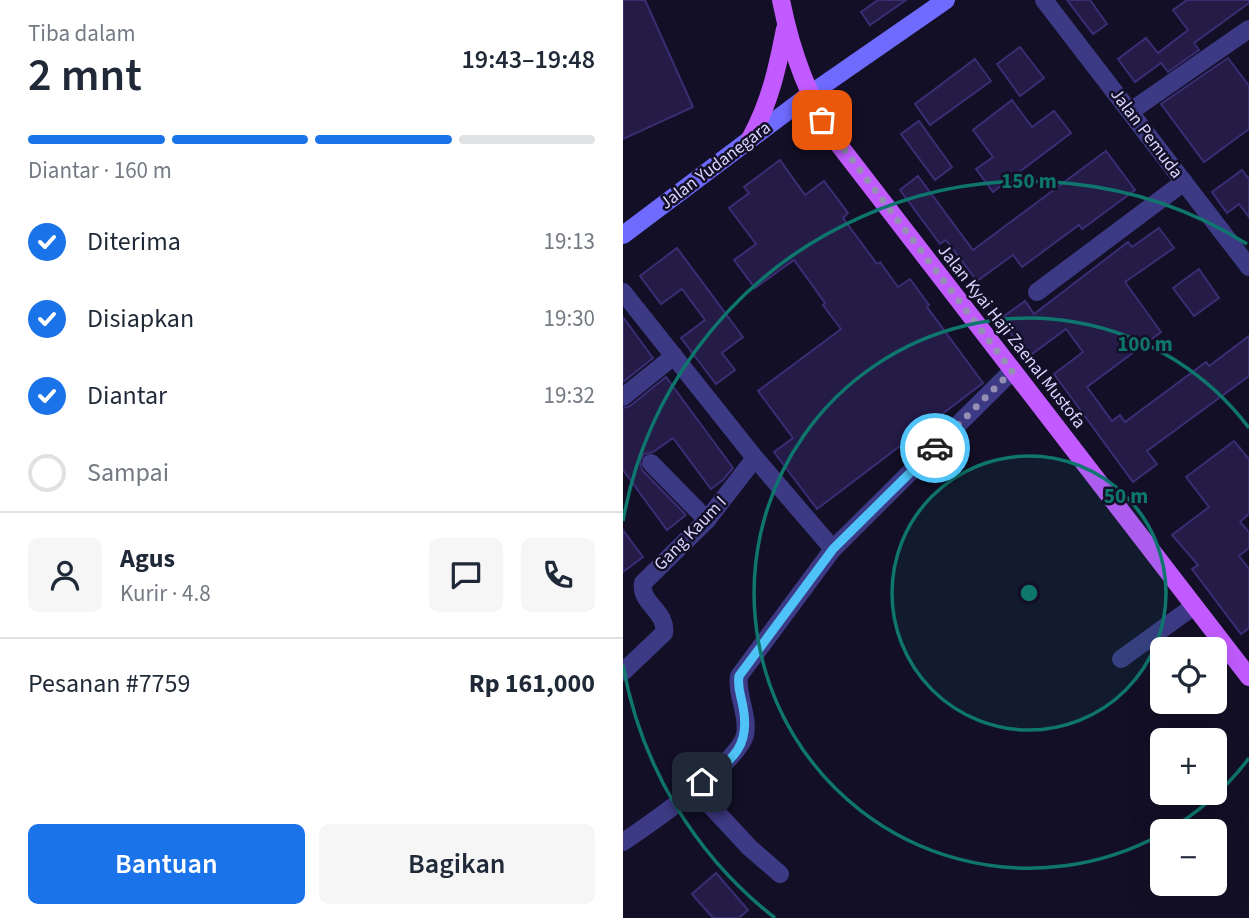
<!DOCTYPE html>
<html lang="id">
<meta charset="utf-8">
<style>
body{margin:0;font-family:"Source Sans 3",sans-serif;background:#f6f6f7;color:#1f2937;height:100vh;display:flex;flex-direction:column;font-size:26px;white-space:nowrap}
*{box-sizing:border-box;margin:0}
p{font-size:23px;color:#747a83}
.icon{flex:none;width:38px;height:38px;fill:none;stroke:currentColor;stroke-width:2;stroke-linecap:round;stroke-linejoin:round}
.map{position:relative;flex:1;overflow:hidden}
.side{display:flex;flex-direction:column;background:#fff;width:623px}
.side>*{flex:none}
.tools{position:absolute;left:527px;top:637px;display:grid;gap:14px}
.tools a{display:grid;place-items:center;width:77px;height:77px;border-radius:10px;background:#fff;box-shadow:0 7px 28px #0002;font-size:35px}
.pin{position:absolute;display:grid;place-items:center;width:60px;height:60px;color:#fff;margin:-30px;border-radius:14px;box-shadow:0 4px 10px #0006}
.courier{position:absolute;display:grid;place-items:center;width:70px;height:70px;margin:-35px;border:5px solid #4fc3f7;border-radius:50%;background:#fff;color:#222;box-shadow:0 2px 9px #0007}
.headline em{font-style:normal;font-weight:600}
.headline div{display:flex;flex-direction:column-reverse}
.headline{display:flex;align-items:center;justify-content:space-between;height:119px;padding:0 28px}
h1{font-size:46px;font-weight:600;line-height:52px}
.bar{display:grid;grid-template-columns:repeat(4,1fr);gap:10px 7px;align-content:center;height:84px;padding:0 28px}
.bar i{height:9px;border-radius:5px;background:#e0e1e3}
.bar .selected{background:#1a73e8}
.bar p{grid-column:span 4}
.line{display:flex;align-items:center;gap:18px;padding:0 28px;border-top:2px solid #e0e1e3}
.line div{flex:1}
.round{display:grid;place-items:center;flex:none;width:74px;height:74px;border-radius:10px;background:#f6f6f7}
ol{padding:0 28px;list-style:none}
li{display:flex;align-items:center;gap:21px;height:77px}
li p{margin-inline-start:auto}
li .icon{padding:7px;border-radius:50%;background:#1a73e8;color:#fff;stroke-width:4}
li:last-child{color:#747a83}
li i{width:38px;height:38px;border:4px solid #e0e1e3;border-radius:50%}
.button{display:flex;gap:14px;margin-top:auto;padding:14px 28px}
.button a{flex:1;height:80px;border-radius:10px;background:#1a73e8;color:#fff;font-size:28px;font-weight:600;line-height:80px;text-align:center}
.button a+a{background:#f6f6f7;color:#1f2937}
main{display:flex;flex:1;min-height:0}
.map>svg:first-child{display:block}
.building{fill:#241b47;stroke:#3b2d73;stroke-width:2}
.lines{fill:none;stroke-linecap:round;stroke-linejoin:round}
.minor{stroke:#3d3a85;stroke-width:18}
.tertiary{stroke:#3d3a85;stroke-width:18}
.secondary{stroke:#6f6bff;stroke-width:18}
.primary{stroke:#c25bff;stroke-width:18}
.done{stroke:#948fb3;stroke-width:7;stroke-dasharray:0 12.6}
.route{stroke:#4fc3f7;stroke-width:9}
.ring{fill:none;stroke:#0f766e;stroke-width:3.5}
.labels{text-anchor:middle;stroke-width:5;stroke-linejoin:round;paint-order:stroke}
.street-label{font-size:18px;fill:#d9d4ff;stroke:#130f26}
.centre{fill:#0f766e;stroke:#130f26;stroke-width:3.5}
.ring-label{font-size:21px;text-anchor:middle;font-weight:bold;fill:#0f766e;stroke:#130f26;stroke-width:5;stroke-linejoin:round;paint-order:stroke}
</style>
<main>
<section class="side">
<div class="headline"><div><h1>2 mnt</h1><p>Tiba dalam</p></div><em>19:43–19:48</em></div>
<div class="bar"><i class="selected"></i><i class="selected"></i><i class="selected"></i><i></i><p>Diantar · 160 m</p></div>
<ol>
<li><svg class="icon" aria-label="check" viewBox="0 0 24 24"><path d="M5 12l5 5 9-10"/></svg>Diterima<p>19:13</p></li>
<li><svg class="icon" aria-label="check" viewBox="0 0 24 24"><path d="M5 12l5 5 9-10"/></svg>Disiapkan<p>19:30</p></li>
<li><svg class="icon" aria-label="check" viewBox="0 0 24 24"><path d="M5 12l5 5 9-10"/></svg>Diantar<p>19:32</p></li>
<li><i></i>Sampai</li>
</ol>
<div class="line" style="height:126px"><a class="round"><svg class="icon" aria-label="person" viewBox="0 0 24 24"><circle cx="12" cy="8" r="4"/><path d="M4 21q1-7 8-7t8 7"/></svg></a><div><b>Agus</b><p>Kurir · 4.8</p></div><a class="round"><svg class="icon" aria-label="chat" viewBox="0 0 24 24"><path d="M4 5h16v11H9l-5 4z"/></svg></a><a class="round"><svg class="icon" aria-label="phone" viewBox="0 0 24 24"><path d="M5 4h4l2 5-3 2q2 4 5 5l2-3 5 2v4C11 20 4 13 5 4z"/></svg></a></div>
<div class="line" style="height:91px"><div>Pesanan #7759</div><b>Rp 161,000</b></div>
<div class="button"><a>Bantuan</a><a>Bagikan</a></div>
</section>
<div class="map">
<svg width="626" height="918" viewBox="0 0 626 918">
<rect width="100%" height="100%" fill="#130f26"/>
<!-- building -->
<g class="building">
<polygon points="0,0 22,0 70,107 0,139"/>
<polygon points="255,0 283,0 247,25 238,12"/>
<polygon points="444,0 467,0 484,24 470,34"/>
<polygon points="564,0 626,0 626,3 571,43 576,50 545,72 538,63 512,82 495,59 523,38 535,53 565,30 550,10"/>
<polygon points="397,47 421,78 397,96 374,64"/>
<polygon points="605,58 626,86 626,129 581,162 538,104"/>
<polygon points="352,59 368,81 307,125 292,104"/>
<polygon points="389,100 409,127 431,111 448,133 370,192 353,169 370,157 350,130"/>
<polygon points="296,121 329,167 312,180 278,134"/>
<polygon points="483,151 512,190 459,229 456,225 399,267 390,255 354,281 323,240 317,244 277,190 295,176 350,250"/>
<polygon points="157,160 182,195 201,181 225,213 220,218 254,264 257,262 275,287 287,279 306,305 304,307 360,383 194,509 151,452 170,438 135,391 218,329 200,305 202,303 171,260 132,288 111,260 133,244 106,208 126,193 121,187"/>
<polygon points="619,170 626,179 626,217 616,204 604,213 589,192"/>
<polygon points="536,228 551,248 502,282 538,332 464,387 489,421 497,415 502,422 583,362 586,366 626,336 626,376 524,451 534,464 510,482 431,374 460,352 443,329 405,357 377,319 402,301 411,314 505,242 509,247"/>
<polygon points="54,248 120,337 99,353 112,370 93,384 58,338 82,320 59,289 38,304 17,276"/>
<polygon points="576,269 596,298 571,316 550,288"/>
<polygon points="0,317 30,358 0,382"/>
<polygon points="43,377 110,468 100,480 88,489 50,438 30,452 21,454 17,461 19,470 63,515 44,530 0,470 0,408 7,406"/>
<polygon points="611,441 626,459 626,514 617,522 626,532 626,548 616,556 626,569 626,628 618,634 569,569 575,565 549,535 586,507 563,477"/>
<polygon points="0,530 20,557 0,572"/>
<polygon points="93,873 125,910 116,918 90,918 69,894"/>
</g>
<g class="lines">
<!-- minor -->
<g class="minor">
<polyline points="508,111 626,29"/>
<polyline points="0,292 132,458 210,549"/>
<polyline points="414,292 561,182"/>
<polyline points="0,397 51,356"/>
<polyline points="28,463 84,520"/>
<polyline points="498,659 571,606"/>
<path d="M0 672 41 633C45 612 16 603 20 583L84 520 132 458"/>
<polyline points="72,789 127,848 157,874"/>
<path d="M0 842C27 824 115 763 122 735 126 715 113 695 116 676L210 549 389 371"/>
</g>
<!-- tertiary -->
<polyline class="tertiary" points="421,0 626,267"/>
<!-- secondary -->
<polyline class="secondary" points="0,235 186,95 323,0"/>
<!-- primary -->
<g class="primary">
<path d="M158 0C168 51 185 98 213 141L626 677"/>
<path d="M127 139C147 102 154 70 162 29"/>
</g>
</g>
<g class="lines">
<!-- done -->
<polyline class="done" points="199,120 389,371 312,448"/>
<!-- route -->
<path class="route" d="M79 782C108 760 128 748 120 707 118 695 114 688 116 676L210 549 312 448"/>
</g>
<!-- distance rings -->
<circle cx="406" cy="593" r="137" fill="#0f766e" fill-opacity=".12"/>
<g class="ring">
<circle cx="406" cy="593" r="137"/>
<path d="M626 758A275 275 0 0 1 544 831M537 835A275 275 0 1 1 626 428"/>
<path d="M152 918A412 412 0 0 1 0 665M0 521A412 412 0 0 1 624 244"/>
</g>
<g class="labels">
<!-- street labels -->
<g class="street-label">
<text transform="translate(524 133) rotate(53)" y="6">Jalan Pemuda</text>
<text transform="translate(92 165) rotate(-37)" y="6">Jalan Yudanegara</text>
<text transform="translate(389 336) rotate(52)" y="6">Jalan Kyai Haji Zaenal Mustofa</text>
<text transform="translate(67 533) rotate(-46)" y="6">Gang Kaum I</text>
</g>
</g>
<circle cx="406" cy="593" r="10" class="centre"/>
<g class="ring-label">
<text x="406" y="188">150 m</text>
<text x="522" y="351">100 m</text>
<text x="503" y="503">50 m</text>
</g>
</svg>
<div class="tools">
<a><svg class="icon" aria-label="locate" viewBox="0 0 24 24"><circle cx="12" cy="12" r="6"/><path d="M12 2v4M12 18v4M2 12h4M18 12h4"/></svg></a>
<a>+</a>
<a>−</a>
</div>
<div class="pin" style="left:199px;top:120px;background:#ea580c"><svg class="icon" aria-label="bag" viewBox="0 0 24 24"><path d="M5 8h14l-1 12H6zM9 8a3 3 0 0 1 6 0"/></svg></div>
<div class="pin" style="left:79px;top:782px;background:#1f2937"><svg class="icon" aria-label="home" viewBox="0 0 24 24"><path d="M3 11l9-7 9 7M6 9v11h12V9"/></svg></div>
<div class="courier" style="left:312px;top:448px"><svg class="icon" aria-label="car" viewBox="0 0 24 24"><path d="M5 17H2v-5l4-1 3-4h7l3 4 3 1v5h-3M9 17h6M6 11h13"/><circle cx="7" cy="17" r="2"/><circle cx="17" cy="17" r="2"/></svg></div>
</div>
</main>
